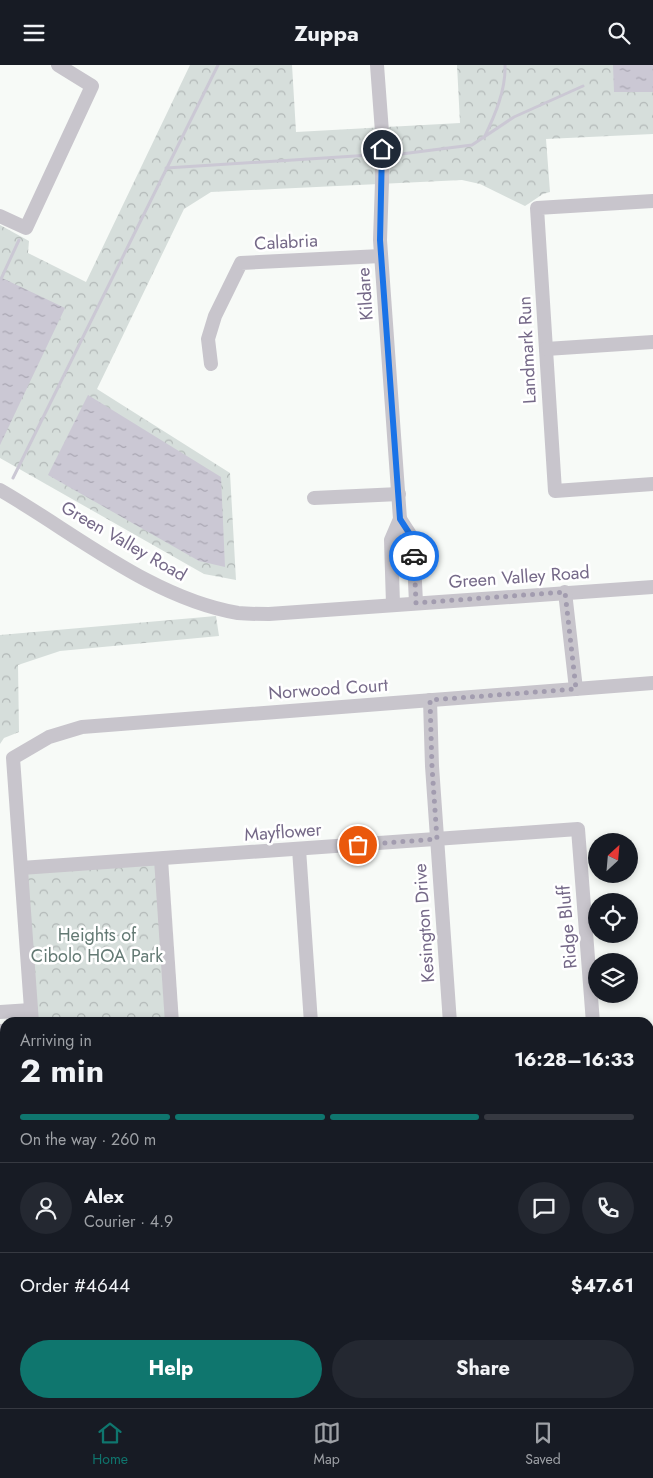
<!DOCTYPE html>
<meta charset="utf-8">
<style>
body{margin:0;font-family:Jost,sans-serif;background:#242831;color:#f1f3f6;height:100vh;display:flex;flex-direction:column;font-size:19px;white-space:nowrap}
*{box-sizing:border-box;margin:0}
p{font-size:16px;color:#9ea1a6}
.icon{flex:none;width:28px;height:28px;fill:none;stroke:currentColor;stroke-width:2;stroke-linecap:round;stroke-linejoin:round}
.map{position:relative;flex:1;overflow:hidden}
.sheet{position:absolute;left:0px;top:952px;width:654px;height:391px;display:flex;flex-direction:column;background:#171b24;border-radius:15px 15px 0 0;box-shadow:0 2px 8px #0003}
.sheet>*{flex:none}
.needle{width:32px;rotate:26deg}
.buttons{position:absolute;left:588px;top:768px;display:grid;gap:10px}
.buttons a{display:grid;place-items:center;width:50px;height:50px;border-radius:50%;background:#171b24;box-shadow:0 2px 8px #0003;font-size:25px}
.pin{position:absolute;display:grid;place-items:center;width:42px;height:42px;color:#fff;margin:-21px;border:2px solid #fff;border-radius:50%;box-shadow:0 1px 5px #0007}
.courier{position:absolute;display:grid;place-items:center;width:50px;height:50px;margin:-25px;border:4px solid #1a73e8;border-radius:50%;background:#fff;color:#222;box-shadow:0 1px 6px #0007}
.overview em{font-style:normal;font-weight:700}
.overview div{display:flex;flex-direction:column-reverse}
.overview{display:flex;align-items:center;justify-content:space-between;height:85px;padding:0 20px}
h1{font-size:32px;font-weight:700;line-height:38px}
.bar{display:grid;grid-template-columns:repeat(4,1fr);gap:8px 5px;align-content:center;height:60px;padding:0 20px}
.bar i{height:6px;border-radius:4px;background:#363941}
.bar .on{background:#0f766e}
.bar p{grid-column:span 4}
.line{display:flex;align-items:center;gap:12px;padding:0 20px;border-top:1px solid #363941}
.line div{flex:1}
.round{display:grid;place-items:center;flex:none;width:52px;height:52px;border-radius:26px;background:#242831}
.cta{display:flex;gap:10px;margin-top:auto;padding:10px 20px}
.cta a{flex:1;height:58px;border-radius:30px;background:#0f766e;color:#fff;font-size:20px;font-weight:700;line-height:58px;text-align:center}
.cta a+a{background:#242831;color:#f1f3f6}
header{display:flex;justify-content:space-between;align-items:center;height:65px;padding:0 20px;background:#171b24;font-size:22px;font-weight:700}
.menu{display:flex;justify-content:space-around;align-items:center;height:70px;border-top:1px solid #363941;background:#171b24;font-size:14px;color:#9ea1a6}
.menu a{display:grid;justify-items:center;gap:2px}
.menu .on{color:#0f766e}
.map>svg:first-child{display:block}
.park{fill:url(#park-crowns)}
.water{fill:url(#water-ripples)}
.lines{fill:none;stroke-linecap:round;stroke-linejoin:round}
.stream{stroke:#cbc8d4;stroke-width:3}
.minor{stroke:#c8c5cc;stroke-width:14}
.done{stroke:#a29caf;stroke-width:5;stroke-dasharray:0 9}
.route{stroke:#1a73e8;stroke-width:6}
.labels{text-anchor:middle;stroke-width:5;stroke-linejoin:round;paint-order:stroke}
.street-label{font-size:18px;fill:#756988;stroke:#fff}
.park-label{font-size:18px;fill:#647a74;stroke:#fff}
</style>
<header><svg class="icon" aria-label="menu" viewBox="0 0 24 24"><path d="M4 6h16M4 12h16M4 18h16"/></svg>Zuppa<svg class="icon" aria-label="search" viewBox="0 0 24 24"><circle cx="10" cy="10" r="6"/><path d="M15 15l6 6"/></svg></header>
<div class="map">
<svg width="653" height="1343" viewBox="0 0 653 1343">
<defs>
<pattern id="park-crowns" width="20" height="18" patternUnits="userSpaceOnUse" patternTransform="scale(1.25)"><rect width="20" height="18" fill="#d6dedb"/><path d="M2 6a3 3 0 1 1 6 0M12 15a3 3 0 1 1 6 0" fill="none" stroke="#b2b8b7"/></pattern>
<pattern id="water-ripples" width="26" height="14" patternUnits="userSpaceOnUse" patternTransform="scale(1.25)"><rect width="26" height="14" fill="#cbc8d4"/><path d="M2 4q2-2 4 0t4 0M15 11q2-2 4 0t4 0" fill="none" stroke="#a9a6b2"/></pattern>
</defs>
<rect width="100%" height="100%" fill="#f7faf7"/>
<!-- park -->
<g class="park">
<polygon points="190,0 292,0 296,67 460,58 457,0 653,0 653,69 546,74 550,127 543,129 525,141 480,119 462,115 211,127 184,144 97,324 230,408 236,515 204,509 0,393 0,160 29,176 28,188 86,217"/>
<polygon points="216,551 219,571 60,586 18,600 19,667 4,673 0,679 0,570"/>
<polygon points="161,794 172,957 33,957 21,803"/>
</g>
<!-- water -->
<g class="water">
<polygon points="613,0 653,0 653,27 614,27"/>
<polygon points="0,212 65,243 0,380"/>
<polygon points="88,330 221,412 225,502 199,496 48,410"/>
</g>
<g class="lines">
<!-- stream -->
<g class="stream">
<path d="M484 73C495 50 506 25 505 0"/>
<polyline points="401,89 472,80 514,52 583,21"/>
<polyline points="166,103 371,90"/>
<polyline points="0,216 19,175"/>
<polyline points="13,413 218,0"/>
</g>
<!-- minor -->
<g class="minor">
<polyline points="377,0 382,67 382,117 380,175 400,454 391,475 393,539"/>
<polyline points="653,136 537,143 555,426 653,419"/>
<polyline points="0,151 26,163 92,21 58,0"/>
<polyline points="546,284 653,277"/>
<polyline points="211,299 208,274 215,251 241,198 381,191"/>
<path d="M0 425C75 468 151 533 238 548 248 549 259 549 269 549L653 522"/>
<polyline points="314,433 399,429"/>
<polyline points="400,454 413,474 416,538"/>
<polyline points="565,527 576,624"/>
<polyline points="430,635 432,701 450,958"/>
<polyline points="299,784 311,958"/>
<polyline points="161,794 172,958"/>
<polyline points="21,803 578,764 593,958"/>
<polyline points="0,947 31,945"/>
<polyline points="32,958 13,693 49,672 82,662 653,618"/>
<polyline points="0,966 5,966"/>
<polyline points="649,1064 653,1063"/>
<polyline points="0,1250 5,1250"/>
</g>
</g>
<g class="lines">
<!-- done -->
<polyline class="done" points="358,780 437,774 432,702 430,635 576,624 565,527 416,538 414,491"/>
<!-- route -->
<polyline class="route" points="382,84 380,175 400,454 413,474 414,491"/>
</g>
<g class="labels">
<!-- street labels -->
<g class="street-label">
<text transform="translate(286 177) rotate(-3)" y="6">Calabria</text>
<text transform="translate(365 229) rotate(-94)" y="6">Kildare</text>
<text transform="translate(527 285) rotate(-93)" y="6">Landmark Run</text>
<text transform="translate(124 476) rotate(30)" y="6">Green Valley Road</text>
<text transform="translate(519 512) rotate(-4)" y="6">Green Valley Road</text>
<text transform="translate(328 624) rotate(-4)" y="6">Norwood Court</text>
<text transform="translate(283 767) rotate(-4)" y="6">Mayflower</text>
<text transform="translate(424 858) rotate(-94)" y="6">Kesington Drive</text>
<text transform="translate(567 862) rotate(-95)" y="6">Ridge Bluff</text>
</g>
<!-- park labels -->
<g class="park-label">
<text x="97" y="876">Heights of<tspan x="97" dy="21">Cibolo HOA Park</tspan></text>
</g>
</g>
</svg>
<div class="buttons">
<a><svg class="needle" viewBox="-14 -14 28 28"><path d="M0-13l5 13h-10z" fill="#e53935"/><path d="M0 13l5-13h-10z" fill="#9ea1a6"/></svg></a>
<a><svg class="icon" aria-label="locate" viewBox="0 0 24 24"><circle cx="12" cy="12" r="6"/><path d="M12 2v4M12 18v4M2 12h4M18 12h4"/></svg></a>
<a><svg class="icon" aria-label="layers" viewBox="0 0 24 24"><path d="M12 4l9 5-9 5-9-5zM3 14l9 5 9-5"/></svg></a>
</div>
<div class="pin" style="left:358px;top:780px;background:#ea580c"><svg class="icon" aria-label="bag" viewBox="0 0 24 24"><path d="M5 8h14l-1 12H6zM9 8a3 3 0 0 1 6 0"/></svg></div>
<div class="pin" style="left:382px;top:84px;background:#1f2937"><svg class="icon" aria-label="home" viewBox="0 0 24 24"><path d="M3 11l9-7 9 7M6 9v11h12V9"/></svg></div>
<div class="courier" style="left:414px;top:491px"><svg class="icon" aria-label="car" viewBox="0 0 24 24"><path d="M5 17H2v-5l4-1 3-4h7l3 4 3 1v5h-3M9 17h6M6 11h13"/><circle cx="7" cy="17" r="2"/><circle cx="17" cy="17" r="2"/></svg></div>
<section class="sheet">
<div class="overview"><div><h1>2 min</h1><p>Arriving in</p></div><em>16:28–16:33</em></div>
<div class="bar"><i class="on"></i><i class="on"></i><i class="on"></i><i></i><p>On the way · 260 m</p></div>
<div class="line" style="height:90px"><a class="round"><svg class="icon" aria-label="person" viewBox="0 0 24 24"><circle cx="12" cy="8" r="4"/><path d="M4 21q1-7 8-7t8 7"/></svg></a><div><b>Alex</b><p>Courier · 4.9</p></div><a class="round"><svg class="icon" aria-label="chat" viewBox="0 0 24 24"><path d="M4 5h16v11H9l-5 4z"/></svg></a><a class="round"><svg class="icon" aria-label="phone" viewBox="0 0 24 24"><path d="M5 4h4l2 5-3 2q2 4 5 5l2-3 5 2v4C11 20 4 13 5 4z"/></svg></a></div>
<div class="line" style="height:65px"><div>Order #4644</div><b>$47.61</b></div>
<div class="cta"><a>Help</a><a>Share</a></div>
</section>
</div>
<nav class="menu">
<a class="on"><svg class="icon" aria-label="home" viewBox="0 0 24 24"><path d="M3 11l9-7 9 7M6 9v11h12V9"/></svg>Home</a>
<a><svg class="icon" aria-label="map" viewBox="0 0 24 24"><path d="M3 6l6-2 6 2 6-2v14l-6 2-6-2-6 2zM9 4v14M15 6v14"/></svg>Map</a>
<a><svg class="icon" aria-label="saved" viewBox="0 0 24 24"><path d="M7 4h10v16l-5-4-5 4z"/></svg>Saved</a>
</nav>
